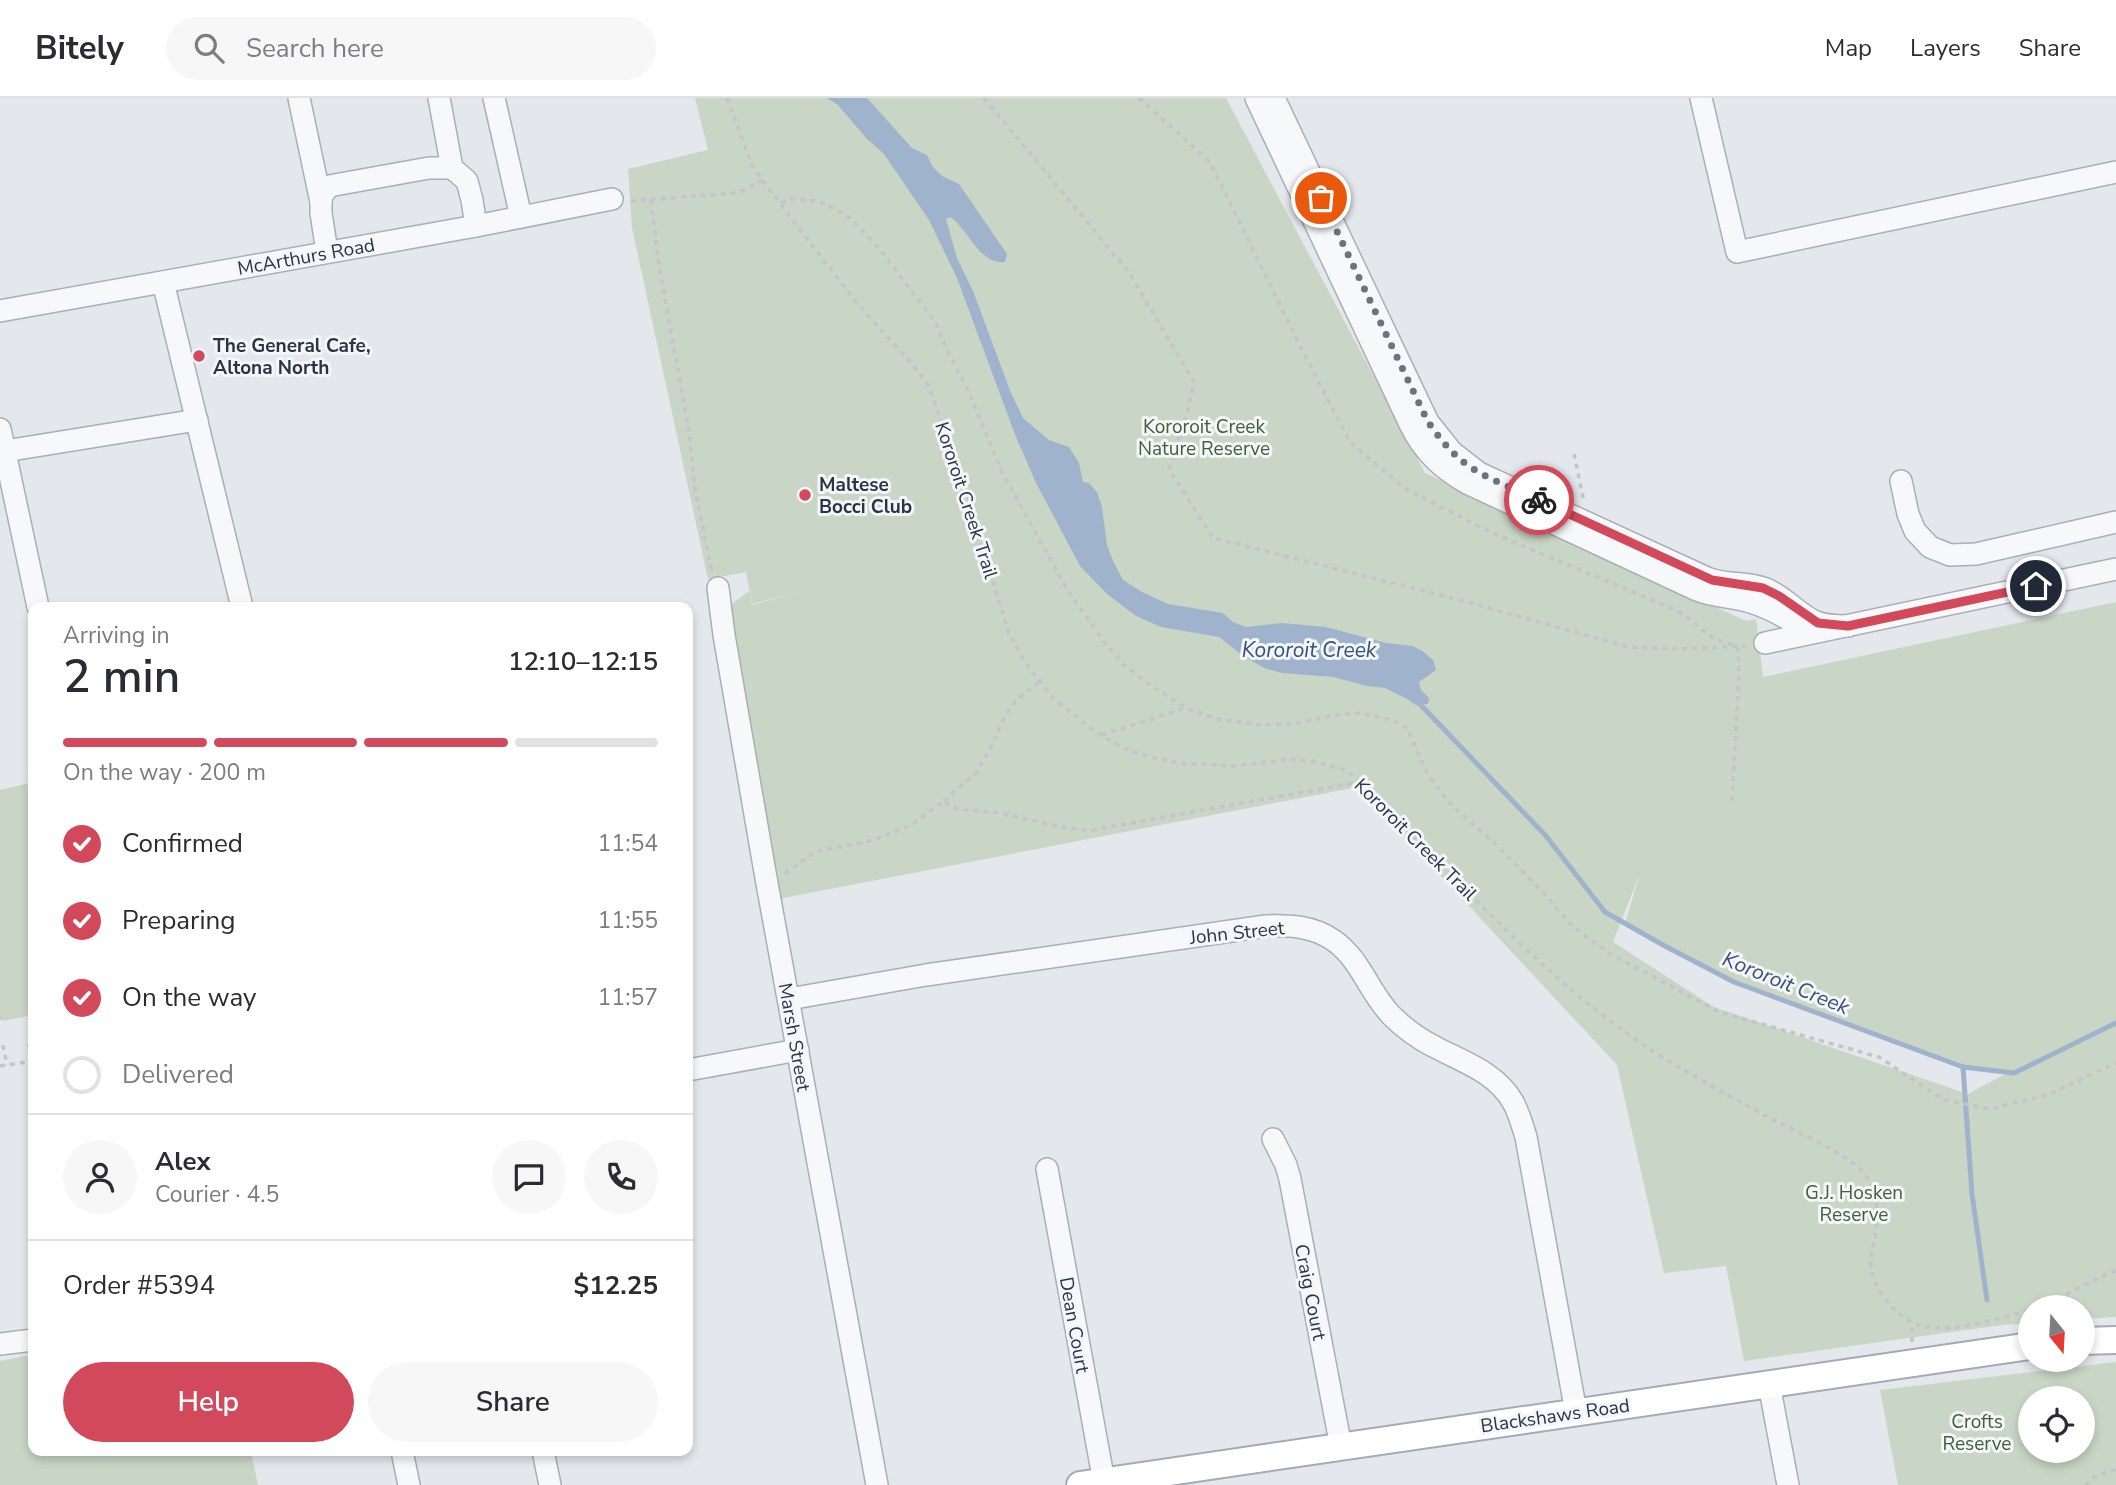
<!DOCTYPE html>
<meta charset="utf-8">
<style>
body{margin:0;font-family:"Nunito Sans",sans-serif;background:#f7f7f7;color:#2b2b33;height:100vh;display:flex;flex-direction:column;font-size:26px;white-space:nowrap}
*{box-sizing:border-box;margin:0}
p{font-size:23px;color:#7c7c81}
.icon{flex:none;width:38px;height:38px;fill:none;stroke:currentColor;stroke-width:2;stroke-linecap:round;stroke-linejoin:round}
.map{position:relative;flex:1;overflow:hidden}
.side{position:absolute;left:28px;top:504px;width:665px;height:854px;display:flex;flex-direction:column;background:#fff;border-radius:14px;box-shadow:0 4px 10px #0003}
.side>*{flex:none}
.needle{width:46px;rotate:162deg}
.fabs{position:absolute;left:2018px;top:1197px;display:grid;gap:14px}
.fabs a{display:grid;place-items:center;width:77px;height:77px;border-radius:50%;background:#fff;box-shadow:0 4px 10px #0003;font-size:35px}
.pin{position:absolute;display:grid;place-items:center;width:60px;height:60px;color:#fff;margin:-30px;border:4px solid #fff;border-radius:50%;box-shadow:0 2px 7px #0007}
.courier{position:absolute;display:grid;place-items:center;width:70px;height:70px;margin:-35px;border:5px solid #d1495b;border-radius:50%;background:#fff;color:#222;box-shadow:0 2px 9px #0007}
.head em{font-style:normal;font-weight:600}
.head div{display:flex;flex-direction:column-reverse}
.head{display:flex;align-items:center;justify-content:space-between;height:119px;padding:0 35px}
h1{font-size:46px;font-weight:600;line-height:52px}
.bar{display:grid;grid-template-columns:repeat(4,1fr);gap:10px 7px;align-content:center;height:84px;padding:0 35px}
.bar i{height:9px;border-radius:5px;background:#e1e1e2}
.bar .current{background:#d1495b}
.bar p{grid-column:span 4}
.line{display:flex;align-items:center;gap:18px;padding:0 35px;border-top:2px solid #e1e1e2}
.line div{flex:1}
.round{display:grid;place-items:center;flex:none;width:74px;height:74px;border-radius:37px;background:#f7f7f7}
ol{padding:0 35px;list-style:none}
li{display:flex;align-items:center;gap:21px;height:77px}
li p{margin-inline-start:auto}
li .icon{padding:7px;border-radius:50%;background:#d1495b;color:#fff;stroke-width:4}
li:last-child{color:#7c7c81}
li i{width:38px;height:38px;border:4px solid #e1e1e2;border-radius:50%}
.action{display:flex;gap:14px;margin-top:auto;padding:14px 35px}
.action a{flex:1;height:80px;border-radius:42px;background:#d1495b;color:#fff;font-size:28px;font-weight:600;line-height:80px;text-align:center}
.action a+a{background:#f7f7f7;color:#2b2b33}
header{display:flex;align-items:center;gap:42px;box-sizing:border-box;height:98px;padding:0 35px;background:#fff;border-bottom:2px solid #e1e1e2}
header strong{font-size:33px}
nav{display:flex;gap:38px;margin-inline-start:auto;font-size:24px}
.search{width:490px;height:63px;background:#f7f7f7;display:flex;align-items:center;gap:18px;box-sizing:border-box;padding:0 24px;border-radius:38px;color:#7c7c81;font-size:26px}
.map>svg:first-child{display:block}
.green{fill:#c9d6c5;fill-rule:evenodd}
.water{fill:#9fb4cc}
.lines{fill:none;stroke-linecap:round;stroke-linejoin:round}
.stream{stroke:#9fb4cc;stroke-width:5}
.minor-casing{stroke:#a9aeb7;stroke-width:24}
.major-casing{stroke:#a3abb8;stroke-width:30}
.path{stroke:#c2c5cb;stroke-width:3.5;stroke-dasharray:5 5;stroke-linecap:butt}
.minor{stroke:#f7f8fa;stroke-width:21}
.major{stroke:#fff;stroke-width:26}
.done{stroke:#6c737f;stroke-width:7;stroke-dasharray:0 12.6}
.route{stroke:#d1495b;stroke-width:9}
.poi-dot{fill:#d1495b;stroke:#f4f6f9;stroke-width:2.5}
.labels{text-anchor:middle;stroke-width:6;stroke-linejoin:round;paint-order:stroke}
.street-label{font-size:19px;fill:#2b3445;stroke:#f4f6f9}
.poi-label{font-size:19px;font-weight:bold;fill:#2b3445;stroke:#f4f6f9;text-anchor:start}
.park-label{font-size:19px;fill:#3f6138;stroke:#f4f6f9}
.water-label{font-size:21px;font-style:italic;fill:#34527a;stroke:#f4f6f9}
</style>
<header>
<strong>Bitely</strong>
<div class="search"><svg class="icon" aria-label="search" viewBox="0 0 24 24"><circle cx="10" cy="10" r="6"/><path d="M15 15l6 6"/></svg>Search here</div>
<nav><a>Map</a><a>Layers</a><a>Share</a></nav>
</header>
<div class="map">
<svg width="2116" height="1387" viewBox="0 0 2116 1387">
<rect width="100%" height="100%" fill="#e4e7ec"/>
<!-- green -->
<g class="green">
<path d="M695 0H1226L1425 375 1746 523 1756 521 1763 579 2116 504V1219L2083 1221 2082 1209H2030V1225L2002 1227 1744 1263 1726 1168 1664 1175 1617 967 1358 689 778 801 727 518 733 505 749 493 752 507 802 493 752 506 746 474 708 481 632 130 628 71 708 52ZM1639 778 1625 826 1734 884 1962 969 2007 975 1968 996 1714 909 1613 844Z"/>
<polygon points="33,684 33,917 3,923 0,917 0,692"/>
<polygon points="24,1258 33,1258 33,1353 251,1353 258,1387 0,1387 0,1263"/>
<path d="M2116 1264V1387H1898L1880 1292ZM2030 1300H2082V1353H2030Z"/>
</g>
<!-- water -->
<path class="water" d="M827 0H867L912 50 927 57 933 69 942 78 959 86 1007 156 1005 164C979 167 968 130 950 119L946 121 957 160 973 193 1011 295 1023 320 1049 342 1069 349 1079 365 1083 384 1089 385 1097 394 1102 409 1107 447 1113 463 1123 482 1142 494 1168 506 1223 515 1233 524 1246 529 1282 525 1326 529 1386 545 1413 548 1424 554 1433 562 1436 572 1419 584 1421 592 1429 600 1428 606 1416 607 1407 601 1385 590 1367 588 1333 579 1282 575 1264 570 1242 557 1219 539 1161 529 1136 518 1107 496 1080 468 1036 385 1014 334 957 180 929 122 884 56 866 40 838 7Z"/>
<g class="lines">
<!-- stream -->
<g class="stream">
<polyline points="1416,602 1546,738 1605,814 1663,847 1734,884 1963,969 2014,975 2116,925"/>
<polyline points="1963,969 1972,1096 1987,1202"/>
</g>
<defs>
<g id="minor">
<polyline points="299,0 321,104"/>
<polyline points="439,0 452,70"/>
<polyline points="494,0 521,119"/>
<path d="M1256 0 1410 326C1423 353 1441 370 1467 385L1697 492C1713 499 1730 498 1747 503 1766 508 1781 517 1798 527"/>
<path d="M1274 0 1428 324 1452 354 1479 375 1707 480C1726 488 1747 483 1766 491 1785 499 1798 516 1816 524 1826 528 1838 528 1848 528"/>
<polyline points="1701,0 1737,154 2116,74"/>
<polyline points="327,154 321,115 321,99 329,88 429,70 452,70 467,83 472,102 476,128"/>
<polyline points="163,184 242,509"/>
<polyline points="0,213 476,128 612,101"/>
<polyline points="0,331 38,509"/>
<polyline points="5,353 197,322"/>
<polyline points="1901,383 1908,416 1915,433 1930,449 1950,457 1976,456 2116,424"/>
<polyline points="718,490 724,537 766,780 877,1387"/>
<polyline points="1765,545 2116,471"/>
<path d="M789 901 926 877 1266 828C1289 827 1313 828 1333 842 1361 861 1369 895 1392 918 1404 930 1419 941 1435 949 1463 964 1496 974 1513 1004 1519 1015 1522 1026 1526 1039L1576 1314"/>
<polyline points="688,972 798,952"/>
<polyline points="1273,1041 1286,1067 1290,1081 1341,1349"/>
<polyline points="1047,1071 1104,1384"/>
<polyline points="0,1246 33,1242"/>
<polyline points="1769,1286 1788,1387"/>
<polyline points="402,1353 409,1387"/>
<polyline points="543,1353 550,1387"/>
</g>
<g id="major">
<polyline points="2082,1243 2116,1242"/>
<polyline points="1080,1387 2030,1248"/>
</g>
</defs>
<!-- minor casing -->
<use href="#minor" class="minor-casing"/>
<!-- major casing -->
<use href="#major" class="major-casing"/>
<!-- path -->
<g class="path">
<path d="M727 0 752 67 762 82 857 205 919 274 928 287 960 374 1008 533 1025 564 1052 599 1089 629 1111 643 1126 651 1151 659 1178 665 1235 668 1292 661 1311 663 1343 671 1352 677C1438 760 1517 853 1613 925 1662 962 1718 992 1772 1021 1797 1034 1839 1052 1859 1070 1880 1088 1879 1120 1874 1144 1873 1149 1871 1155 1871 1160 1869 1186 1890 1212 1911 1224 1939 1240 2000 1220 2030 1212"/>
<polyline points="984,0 1128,173 1194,284 1188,312 1169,371 1213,440 1456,501 1629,549 1678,551 1745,548"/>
<path d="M1139 0 1210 64 1301 250 1350 344 1404 390 1490 434 1678 513C1702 526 1703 541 1735 547"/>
<polyline points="651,102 658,161 689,333 695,391 712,475"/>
<polyline points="631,103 735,95 745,92 762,82"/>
<polyline points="781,105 791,101 818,103 837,112 851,121 878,149 936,225 947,252 967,290 1002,374 1069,495 1105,545 1123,566 1153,589 1190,612 1218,621 1258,627 1292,626 1335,617 1359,615 1392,622 1407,630 1427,675 1448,704 1493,744 1541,792 1571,827 1609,855 1719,914 1879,959 1944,1002 1990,1011 2047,997 2116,965"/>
<polyline points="1574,356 1584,404"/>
<polyline points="1102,637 1185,610"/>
<polyline points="944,703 976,675 989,653 1005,618 1016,602 1039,584"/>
<polyline points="1732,703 1739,577 1738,549"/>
<path d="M785 776 814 754 869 743 890 736 913 726 944 703C953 713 967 712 980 713 1018 715 1054 732 1092 732L1360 684"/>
<polyline points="0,920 2,920"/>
<polyline points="28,946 33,954"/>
<polyline points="3,947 7,967"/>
<polyline points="0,968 33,963"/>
<polyline points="2039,1209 2116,1172"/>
<polyline points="1912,1244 1912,1225"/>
<polyline points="2085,1387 2095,1379 2116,1371"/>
</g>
<!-- minor -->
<use href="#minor" class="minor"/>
<!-- major -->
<use href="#major" class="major"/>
</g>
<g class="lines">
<!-- done -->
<path class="done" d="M1321 100 1428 324C1438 338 1448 351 1461 362 1483 380 1513 390 1539 402"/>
<!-- route -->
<polyline class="route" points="1539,402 1712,482 1763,490 1779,498 1818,525 1848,528 2036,488"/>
</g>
<!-- markers -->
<g class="poi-dot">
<circle cx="199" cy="258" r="7"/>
<circle cx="805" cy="397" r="7"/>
</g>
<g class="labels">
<!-- street labels -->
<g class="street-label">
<text transform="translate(306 158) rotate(-10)" y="7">McArthurs Road</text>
<text transform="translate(967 402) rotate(72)" y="7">Kororoit Creek Trail</text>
<text transform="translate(1416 741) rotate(45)" y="7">Kororoit Creek Trail</text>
<text transform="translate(1237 834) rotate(-6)" y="7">John Street</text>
<text transform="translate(795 939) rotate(80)" y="7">Marsh Street</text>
<text transform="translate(1311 1194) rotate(79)" y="7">Craig Court</text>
<text transform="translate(1075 1227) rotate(80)" y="7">Dean Court</text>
<text transform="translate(1555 1317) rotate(-8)" y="7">Blackshaws Road</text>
</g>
<!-- poi labels -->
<g class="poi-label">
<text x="213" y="254">The General Cafe,<tspan x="213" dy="22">Altona North</tspan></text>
<text x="819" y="393">Maltese<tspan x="819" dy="22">Bocci Club</tspan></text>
</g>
<!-- park labels -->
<g class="park-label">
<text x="1204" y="335">Kororoit Creek<tspan x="1204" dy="22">Nature Reserve</tspan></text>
<text x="1854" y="1101">G.J. Hosken<tspan x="1854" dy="22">Reserve</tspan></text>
<text x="1977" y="1330">Crofts<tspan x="1977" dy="22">Reserve</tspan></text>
</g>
<!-- water labels -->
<g class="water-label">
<text x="1309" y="559">Kororoit Creek</text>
<text transform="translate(1786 885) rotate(22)" y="7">Kororoit Creek</text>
</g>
</g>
</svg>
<div class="fabs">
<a><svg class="needle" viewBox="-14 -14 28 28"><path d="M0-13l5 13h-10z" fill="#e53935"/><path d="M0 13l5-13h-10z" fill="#7c7c81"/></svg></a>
<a><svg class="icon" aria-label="locate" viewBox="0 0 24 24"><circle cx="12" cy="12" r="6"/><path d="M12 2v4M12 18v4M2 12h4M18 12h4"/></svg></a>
</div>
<div class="pin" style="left:1321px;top:100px;background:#ea580c"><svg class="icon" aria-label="bag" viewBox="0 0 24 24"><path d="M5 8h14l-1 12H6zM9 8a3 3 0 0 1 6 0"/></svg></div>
<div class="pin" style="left:2036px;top:488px;background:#1f2937"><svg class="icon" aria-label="home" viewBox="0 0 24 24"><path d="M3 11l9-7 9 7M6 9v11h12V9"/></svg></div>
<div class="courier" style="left:1539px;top:402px"><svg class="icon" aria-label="bike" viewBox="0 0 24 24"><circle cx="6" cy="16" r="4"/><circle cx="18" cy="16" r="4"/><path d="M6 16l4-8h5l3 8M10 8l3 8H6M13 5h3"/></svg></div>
<section class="side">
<div class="head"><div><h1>2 min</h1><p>Arriving in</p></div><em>12:10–12:15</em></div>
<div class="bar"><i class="current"></i><i class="current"></i><i class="current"></i><i></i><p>On the way · 200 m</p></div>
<ol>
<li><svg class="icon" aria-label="check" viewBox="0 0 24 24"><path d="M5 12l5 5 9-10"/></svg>Confirmed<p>11:54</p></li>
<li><svg class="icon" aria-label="check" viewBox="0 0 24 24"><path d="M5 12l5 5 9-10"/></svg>Preparing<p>11:55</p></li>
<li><svg class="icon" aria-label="check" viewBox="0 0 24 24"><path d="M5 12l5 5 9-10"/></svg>On the way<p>11:57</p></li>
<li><i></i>Delivered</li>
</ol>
<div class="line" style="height:126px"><a class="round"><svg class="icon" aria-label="person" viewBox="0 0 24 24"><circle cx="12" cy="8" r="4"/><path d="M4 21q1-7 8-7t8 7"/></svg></a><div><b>Alex</b><p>Courier · 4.5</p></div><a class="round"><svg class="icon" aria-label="chat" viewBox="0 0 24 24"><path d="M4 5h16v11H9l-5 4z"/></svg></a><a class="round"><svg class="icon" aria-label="phone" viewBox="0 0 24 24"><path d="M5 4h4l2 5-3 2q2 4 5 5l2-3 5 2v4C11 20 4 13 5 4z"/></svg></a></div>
<div class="line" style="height:91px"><div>Order #5394</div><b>$12.25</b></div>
<div class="action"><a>Help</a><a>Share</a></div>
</section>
</div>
